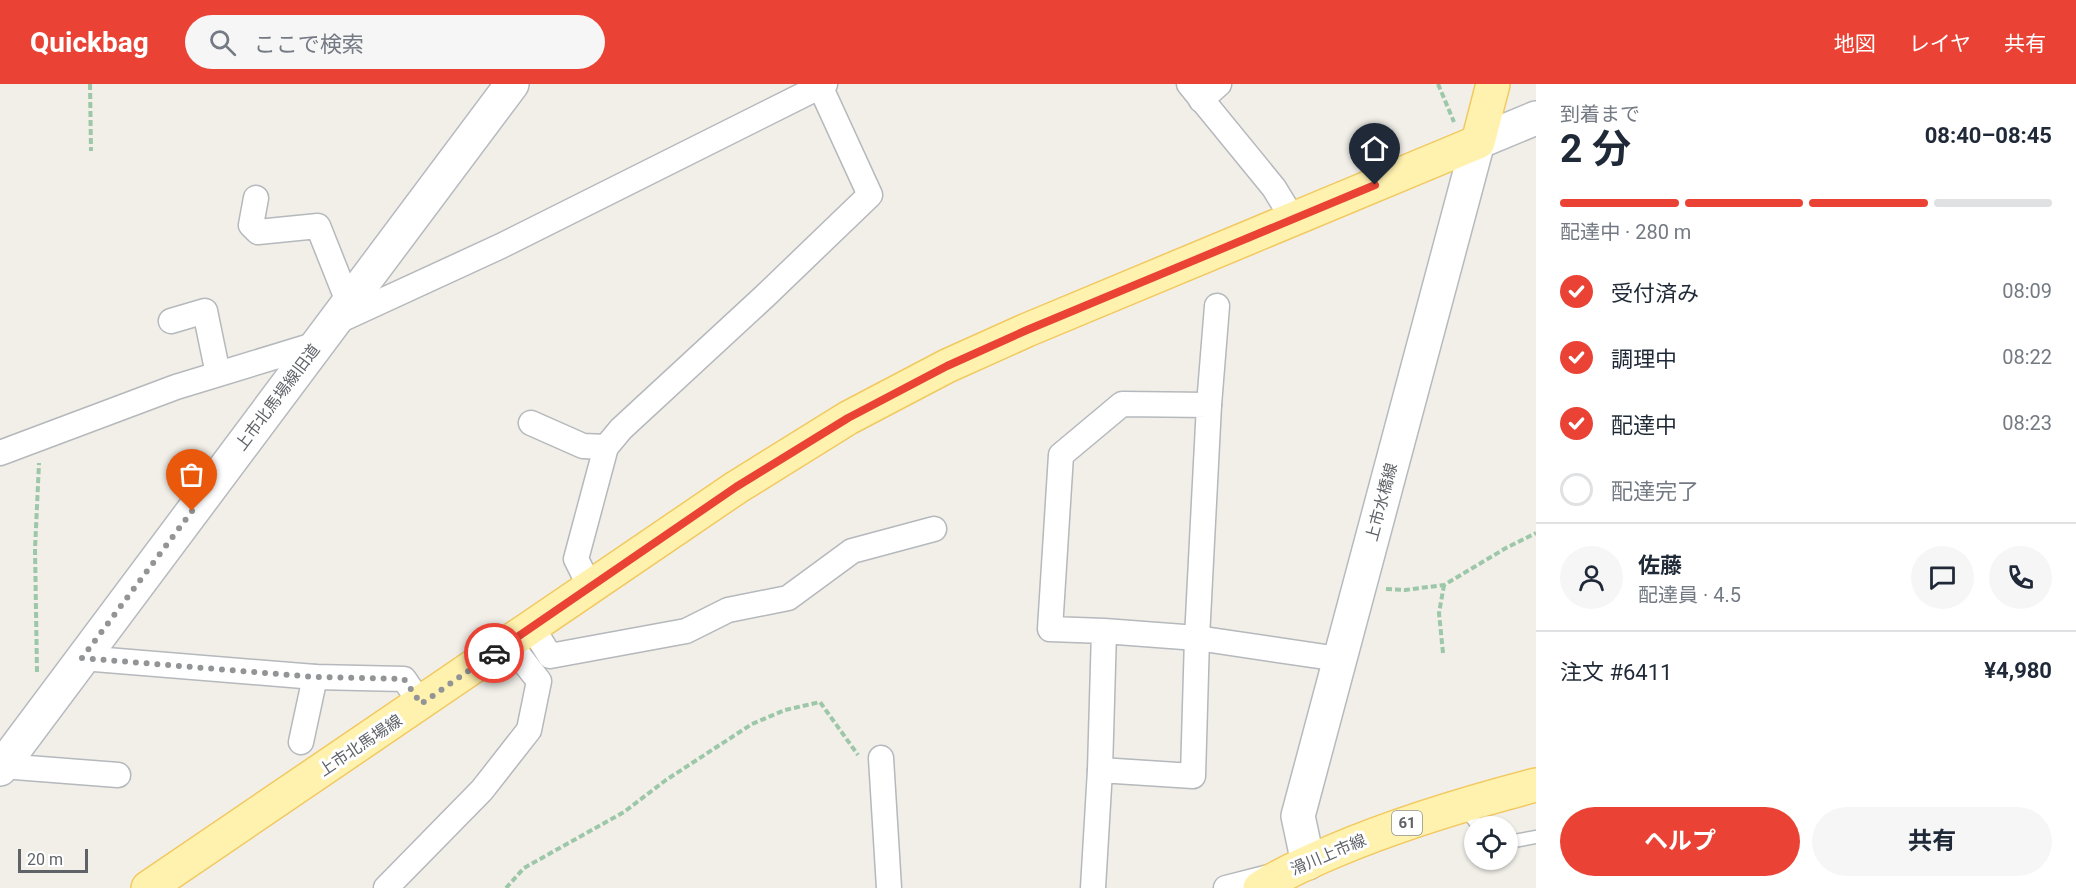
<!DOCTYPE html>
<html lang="ja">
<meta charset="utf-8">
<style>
body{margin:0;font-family:Roboto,"Noto Sans JP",sans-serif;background:#f6f6f7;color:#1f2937;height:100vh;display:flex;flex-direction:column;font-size:22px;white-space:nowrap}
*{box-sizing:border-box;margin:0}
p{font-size:20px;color:#747a83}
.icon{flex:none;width:33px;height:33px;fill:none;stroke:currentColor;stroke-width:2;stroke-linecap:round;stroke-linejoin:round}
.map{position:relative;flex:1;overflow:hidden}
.side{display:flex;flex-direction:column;background:#fff;width:540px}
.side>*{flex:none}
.fabs{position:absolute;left:1464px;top:732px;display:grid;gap:12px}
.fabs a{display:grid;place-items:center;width:54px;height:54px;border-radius:50%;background:#fff;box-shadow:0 2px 4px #0004;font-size:30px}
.scale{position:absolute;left:18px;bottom:15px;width:70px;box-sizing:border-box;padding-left:6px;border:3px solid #5f6368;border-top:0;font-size:16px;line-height:21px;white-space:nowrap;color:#5f6368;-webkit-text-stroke:4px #fff;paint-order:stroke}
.pin{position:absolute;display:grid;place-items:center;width:51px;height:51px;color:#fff;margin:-62px -26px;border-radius:50% 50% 50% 0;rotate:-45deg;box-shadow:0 0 6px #0007}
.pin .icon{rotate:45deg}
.courier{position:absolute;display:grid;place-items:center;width:60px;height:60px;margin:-30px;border:4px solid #ea4335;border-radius:50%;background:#fff;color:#222;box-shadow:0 2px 8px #0007}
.summary em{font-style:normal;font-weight:700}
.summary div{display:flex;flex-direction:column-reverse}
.summary{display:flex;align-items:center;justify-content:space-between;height:102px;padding:0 24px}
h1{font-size:39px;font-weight:700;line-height:45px}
.bar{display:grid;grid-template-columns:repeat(4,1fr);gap:9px 6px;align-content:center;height:72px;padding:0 24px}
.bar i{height:8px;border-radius:4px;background:#e0e1e3}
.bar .on{background:#ea4335}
.bar p{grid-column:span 4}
.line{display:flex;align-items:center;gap:15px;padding:0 24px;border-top:2px solid #e0e1e3}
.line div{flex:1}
.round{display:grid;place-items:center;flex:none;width:63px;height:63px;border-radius:32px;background:#f6f6f7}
ol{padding:0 24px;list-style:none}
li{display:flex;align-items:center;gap:18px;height:66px}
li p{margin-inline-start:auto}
li .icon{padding:6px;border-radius:50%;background:#ea4335;color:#fff;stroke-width:4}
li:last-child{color:#747a83}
li i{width:33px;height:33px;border:3px solid #e0e1e3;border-radius:50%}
.primary-button{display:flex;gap:12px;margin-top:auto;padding:12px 24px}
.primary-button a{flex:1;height:69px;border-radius:36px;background:#ea4335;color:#fff;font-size:24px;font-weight:700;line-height:69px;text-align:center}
.primary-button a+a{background:#f6f6f7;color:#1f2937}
header{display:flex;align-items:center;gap:36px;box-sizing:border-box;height:84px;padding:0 30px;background:#ea4335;color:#fff}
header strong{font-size:28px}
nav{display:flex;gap:33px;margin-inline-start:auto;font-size:21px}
.search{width:420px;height:54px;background:#f6f6f7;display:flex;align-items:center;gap:15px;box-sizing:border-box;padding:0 21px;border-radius:33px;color:#747a83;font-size:22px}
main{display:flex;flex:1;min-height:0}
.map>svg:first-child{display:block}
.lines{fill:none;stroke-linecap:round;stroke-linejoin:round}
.lane-casing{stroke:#b5b8bc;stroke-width:15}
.street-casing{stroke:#b5b8bc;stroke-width:27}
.secondary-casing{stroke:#b6babf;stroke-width:36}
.primary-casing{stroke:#f2c960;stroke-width:36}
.path{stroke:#9cc7a9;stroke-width:4;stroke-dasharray:6 3;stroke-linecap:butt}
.lane{stroke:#fff;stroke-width:12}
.street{stroke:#fff;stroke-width:24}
.secondary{stroke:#fff;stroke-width:33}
.primary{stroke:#fff2af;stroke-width:33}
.done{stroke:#929495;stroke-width:6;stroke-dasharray:0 10.8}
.route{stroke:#ea4335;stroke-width:8}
.labels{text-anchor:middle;stroke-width:6;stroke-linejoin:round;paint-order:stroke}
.shield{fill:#fff;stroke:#8f9295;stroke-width:1.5}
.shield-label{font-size:15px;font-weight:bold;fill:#5f6368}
.street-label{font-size:16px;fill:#5f6368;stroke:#fff}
</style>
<header>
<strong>Quickbag</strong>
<div class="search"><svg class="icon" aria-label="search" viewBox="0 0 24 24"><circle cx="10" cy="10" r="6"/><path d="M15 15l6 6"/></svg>ここで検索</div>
<nav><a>地図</a><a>レイヤ</a><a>共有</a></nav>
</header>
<main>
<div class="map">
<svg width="1536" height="804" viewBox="0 0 1536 804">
<rect width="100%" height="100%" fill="#f1efe8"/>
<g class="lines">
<defs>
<g id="lane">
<polyline points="1465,724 1478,742"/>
<polyline points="1508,758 1536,753"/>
</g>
<g id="street">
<polyline points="1189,0 1274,104 1293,135"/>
<polyline points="1201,16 1219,0"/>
<polyline points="256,114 251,141 258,148 318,142 349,220"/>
<polyline points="171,237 205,227 218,290"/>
<polyline points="336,238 501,162 825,0"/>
<polyline points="1209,321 1217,222"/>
<polyline points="531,339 583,362 606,363"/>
<polyline points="0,369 176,303 317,260"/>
<polyline points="590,503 576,475 606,363 621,345 765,212 870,111 820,2"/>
<polyline points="532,543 550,572 686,547 728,526 788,514 852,467 934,445"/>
<polyline points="82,574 315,593 404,595 421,620"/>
<polyline points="301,658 315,593"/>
<polyline points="881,674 889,804"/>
<polyline points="2,682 118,691"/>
<polyline points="1100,686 1104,547 1197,554 1209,321 1122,320 1061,371 1050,545 1104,547"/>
<polyline points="386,804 482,706 529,646 539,597 509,559"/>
<polyline points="1093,804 1100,686 1193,692 1197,554 1339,575"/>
<polyline points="1226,804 1277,791"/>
</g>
<g id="secondary">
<polyline points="0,685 512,0"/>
<polyline points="1308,779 1298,732 1478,58 1536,34"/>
</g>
<g id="primary">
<polyline points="148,804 737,403 848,334 947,282 1027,246 1478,58 1493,0"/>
<path d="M1260 804C1283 789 1308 778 1334 767 1400 739 1467 719 1536 701"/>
</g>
</defs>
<!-- lane casing -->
<use href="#lane" class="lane-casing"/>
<!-- street casing -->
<use href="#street" class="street-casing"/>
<!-- secondary casing -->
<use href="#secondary" class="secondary-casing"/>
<!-- primary casing -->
<use href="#primary" class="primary-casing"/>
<!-- path -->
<g class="path">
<polyline points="90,0 91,67"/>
<polyline points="1438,0 1454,38"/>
<polyline points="1386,505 1405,506 1444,501 1506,464 1536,449"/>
<polyline points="1443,569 1439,529 1444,501"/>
<polyline points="37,588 35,465 39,379"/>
<polyline points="506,804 524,784 624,728 666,696 752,640 785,626 820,618 858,671"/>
</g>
<!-- lane -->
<use href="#lane" class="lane"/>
<!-- street -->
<use href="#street" class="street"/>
<!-- secondary -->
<use href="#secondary" class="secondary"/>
<!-- primary -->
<use href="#primary" class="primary"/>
</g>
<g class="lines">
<!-- done -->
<polyline class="done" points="192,427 82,574 315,593 404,595 421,620 494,569"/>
<!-- route -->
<polyline class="route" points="494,569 736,403 848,334 947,282 1027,246 1375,101"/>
</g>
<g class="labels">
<!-- shield labels -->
<rect class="shield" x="1392" y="727" width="30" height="24" rx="4.5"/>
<g class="shield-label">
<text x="1407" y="744">61</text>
</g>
<!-- street labels -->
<g class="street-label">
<text transform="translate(277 313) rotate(-53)" y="6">上市北馬場線旧道</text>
<text transform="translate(1381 418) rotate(-75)" y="6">上市水橋線</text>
<text transform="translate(360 661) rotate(-34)" y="6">上市北馬場線</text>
<text transform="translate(1328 770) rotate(-23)" y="6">滑川上市線</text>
</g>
</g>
</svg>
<div class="fabs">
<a><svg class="icon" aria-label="locate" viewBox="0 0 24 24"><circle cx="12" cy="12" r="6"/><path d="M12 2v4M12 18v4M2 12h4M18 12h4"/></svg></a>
</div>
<div class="scale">20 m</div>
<div class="pin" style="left:192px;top:427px;background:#ea580c"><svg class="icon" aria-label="bag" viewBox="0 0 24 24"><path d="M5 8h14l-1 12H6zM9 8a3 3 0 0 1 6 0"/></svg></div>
<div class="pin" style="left:1375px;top:101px;background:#1f2937"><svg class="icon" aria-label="home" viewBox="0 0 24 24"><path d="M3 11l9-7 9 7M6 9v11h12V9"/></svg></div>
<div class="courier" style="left:494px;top:569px"><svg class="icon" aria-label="car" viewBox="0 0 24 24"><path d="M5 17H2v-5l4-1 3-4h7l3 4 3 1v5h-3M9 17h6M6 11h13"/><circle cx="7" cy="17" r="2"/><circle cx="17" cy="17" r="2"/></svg></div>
</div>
<section class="side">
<div class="summary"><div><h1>2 分</h1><p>到着まで</p></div><em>08:40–08:45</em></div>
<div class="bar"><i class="on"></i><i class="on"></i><i class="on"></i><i></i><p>配達中 · 280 m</p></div>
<ol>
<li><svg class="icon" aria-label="check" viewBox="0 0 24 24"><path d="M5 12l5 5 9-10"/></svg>受付済み<p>08:09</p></li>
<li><svg class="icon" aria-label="check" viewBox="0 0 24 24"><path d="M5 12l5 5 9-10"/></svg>調理中<p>08:22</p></li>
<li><svg class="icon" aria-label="check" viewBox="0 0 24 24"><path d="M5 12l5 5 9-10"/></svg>配達中<p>08:23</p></li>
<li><i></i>配達完了</li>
</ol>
<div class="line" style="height:108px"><a class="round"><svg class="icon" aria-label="person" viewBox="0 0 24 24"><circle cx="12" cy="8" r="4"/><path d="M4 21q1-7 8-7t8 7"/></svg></a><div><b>佐藤</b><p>配達員 · 4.5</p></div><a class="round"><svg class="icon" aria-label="chat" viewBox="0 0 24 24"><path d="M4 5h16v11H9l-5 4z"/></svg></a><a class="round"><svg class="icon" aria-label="phone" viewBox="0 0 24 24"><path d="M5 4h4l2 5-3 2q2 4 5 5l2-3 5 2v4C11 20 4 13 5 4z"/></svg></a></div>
<div class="line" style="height:78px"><div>注文 #6411</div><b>¥4,980</b></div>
<div class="primary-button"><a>ヘルプ</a><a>共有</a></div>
</section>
</main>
